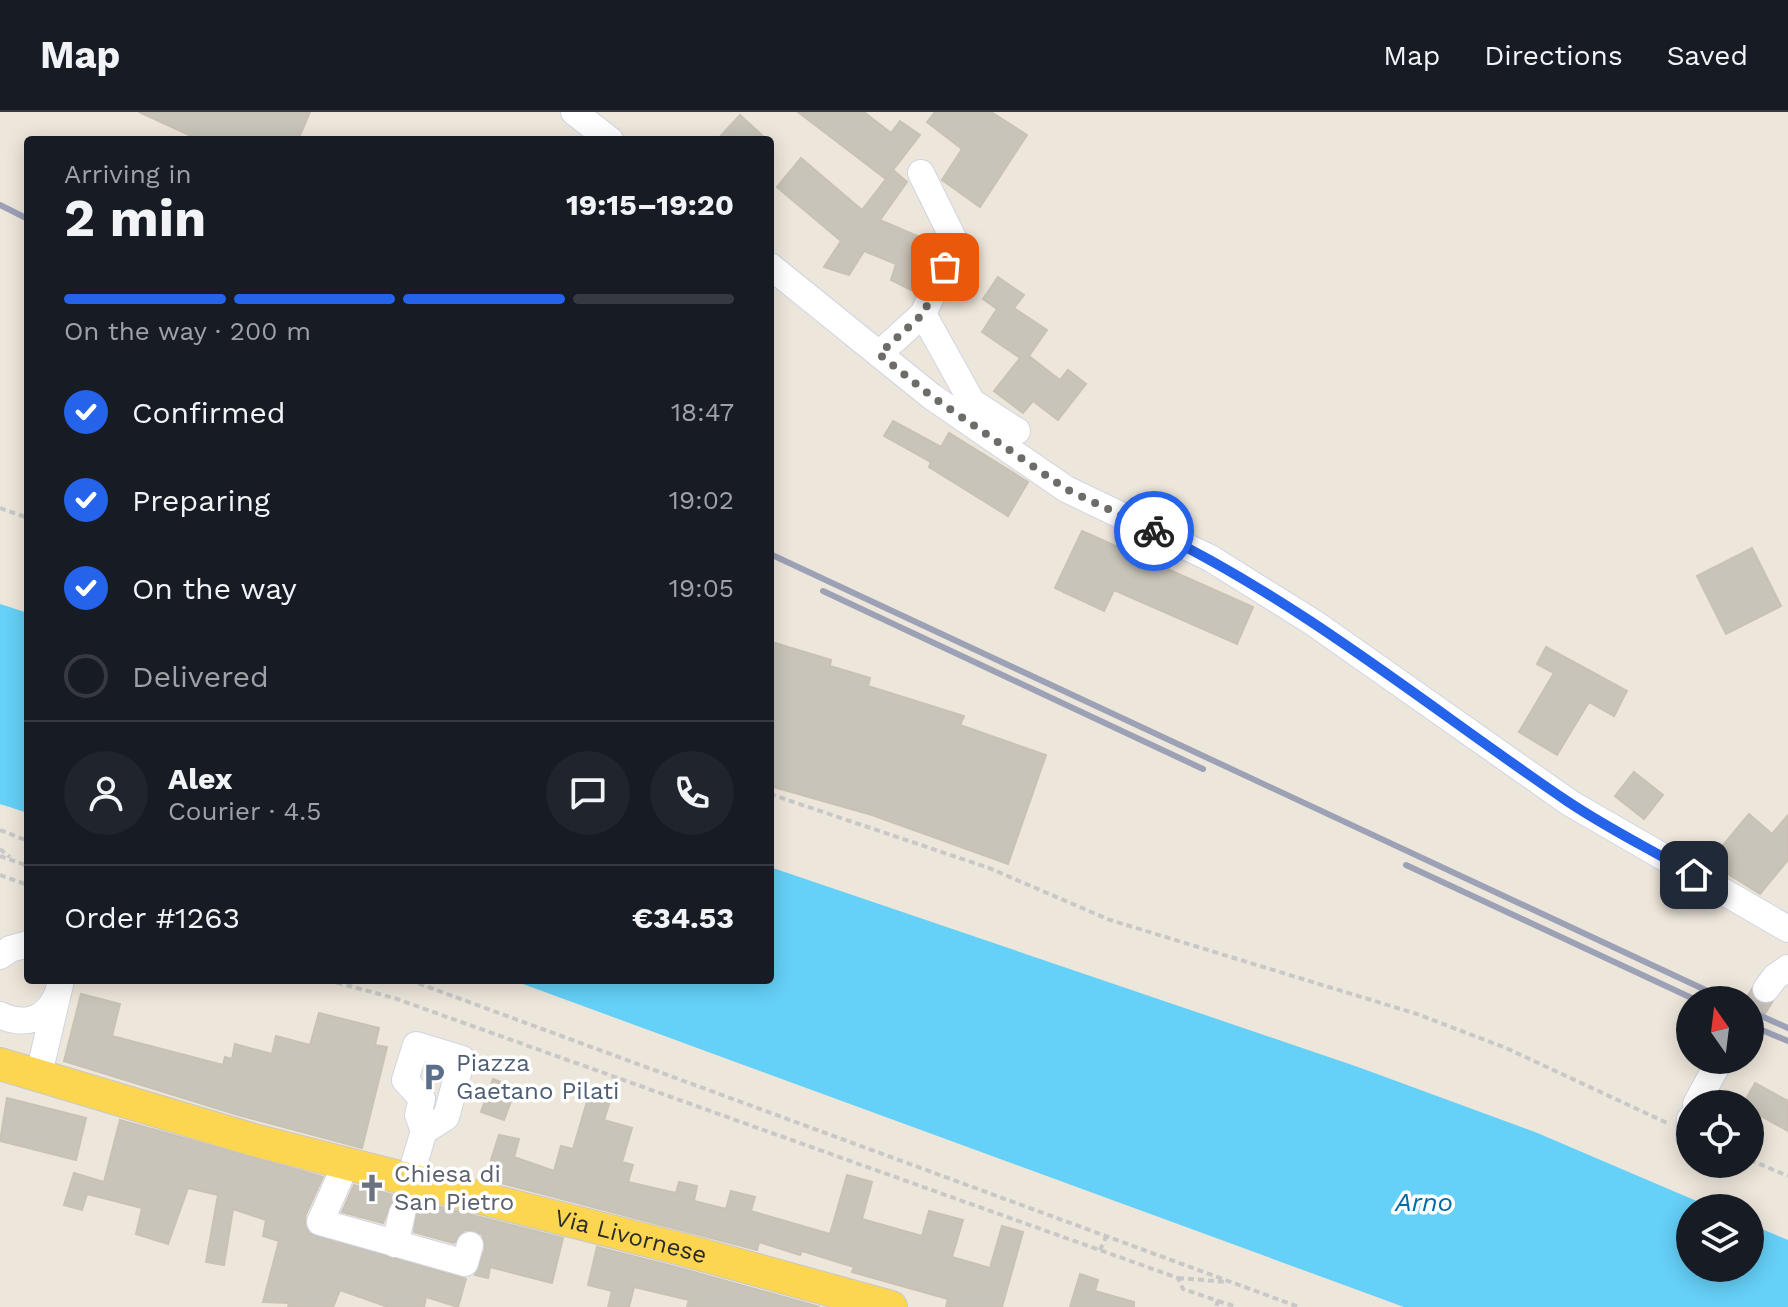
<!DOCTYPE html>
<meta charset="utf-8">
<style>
body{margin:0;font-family:"Work Sans",sans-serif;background:#20242c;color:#f1f3f6;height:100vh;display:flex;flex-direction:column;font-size:30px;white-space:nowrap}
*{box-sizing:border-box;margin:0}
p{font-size:26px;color:#9ea1a6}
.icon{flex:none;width:44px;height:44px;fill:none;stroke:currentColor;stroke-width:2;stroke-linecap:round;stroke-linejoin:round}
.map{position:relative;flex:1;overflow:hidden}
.side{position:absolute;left:24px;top:24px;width:750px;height:848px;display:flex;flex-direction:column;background:#171b24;border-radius:8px;box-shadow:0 4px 20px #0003}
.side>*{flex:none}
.needle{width:52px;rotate:346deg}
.buttons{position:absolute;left:1676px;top:874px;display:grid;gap:16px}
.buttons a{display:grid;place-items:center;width:88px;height:88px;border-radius:50%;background:#171b24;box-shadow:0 4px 20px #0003;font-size:40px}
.pin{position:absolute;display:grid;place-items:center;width:68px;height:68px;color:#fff;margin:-34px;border-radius:16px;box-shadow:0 4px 12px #0006}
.courier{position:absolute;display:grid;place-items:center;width:80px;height:80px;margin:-40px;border:6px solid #2563eb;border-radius:50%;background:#fff;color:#222;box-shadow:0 2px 10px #0007}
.summary em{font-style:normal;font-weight:700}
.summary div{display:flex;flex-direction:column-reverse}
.summary{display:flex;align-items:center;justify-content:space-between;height:136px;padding:0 40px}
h1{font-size:52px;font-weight:700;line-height:60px}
.bar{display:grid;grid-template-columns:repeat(4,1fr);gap:12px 8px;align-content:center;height:96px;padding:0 40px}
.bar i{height:10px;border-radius:6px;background:#363941}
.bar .active{background:#2563eb}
.bar p{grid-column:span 4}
.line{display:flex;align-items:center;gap:20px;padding:0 40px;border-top:2px solid #363941}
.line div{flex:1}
.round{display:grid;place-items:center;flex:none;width:84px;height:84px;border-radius:42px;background:#20242c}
ol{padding:0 40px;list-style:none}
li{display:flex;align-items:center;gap:24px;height:88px}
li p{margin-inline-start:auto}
li .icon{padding:8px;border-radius:50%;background:#2563eb;color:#fff;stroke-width:4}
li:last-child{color:#9ea1a6}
li i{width:44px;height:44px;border:4px solid #363941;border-radius:50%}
header{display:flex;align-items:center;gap:48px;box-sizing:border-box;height:112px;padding:0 40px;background:#171b24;border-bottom:2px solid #363941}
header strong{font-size:38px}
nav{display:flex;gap:44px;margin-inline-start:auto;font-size:28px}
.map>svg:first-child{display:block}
.water{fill:#65d0f8}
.building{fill:#c8c4ba;stroke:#c9c2b4;stroke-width:2}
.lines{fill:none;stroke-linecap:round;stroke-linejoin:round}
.minor-tunnel{stroke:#c6c0b8;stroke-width:26;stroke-dasharray:26 13;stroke-linecap:butt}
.minor-casing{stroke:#d0d4e4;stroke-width:28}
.major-casing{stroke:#c8c8c8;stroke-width:34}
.path{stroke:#c8c8c8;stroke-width:4;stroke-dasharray:6 4;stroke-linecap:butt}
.minor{stroke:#fff;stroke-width:26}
.major{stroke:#fcd651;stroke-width:32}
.rail{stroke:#9da1b6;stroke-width:6}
.done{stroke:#6e6c68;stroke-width:8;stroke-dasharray:0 14.4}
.route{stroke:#2563eb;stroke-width:10}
.labels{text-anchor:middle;stroke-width:7;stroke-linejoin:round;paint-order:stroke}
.service-label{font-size:24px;fill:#4e5e75;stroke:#fff;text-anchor:start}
.worship-label{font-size:24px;fill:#5b616d;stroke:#fff;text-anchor:start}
.street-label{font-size:24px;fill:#2a2a2a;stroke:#fff}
.water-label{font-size:26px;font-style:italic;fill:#026ca6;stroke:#fff}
</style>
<header>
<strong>Map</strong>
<nav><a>Map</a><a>Directions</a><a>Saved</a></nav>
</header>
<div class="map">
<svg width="1788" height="1195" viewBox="0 0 1788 1195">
<rect width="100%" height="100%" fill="#ede6db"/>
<!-- water -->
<g class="water">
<polygon points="0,492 28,501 28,701 0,692"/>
<polygon points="770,755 1358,955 1535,1020 1713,1096 1690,1096 1690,1156 1750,1156 1750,1112 1788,1128 1788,1195 1404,1195 512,868 770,868"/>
</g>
<!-- building -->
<g class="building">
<polygon points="139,0 310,0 298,28 200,28"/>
<polygon points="798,0 864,0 891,21 900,9 920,23 886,67"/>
<polygon points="935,0 991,0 1027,23 980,95 942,68 962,37 927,10"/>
<polygon points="740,3 767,28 717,28"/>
<polygon points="801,46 862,98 893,58 907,70 880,108 936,132 915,180 891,168 896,152 864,139 849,163 824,155 841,129 777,75"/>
<polygon points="998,165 1024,183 1014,196 1047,218 1029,244 1060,268 1068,258 1086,272 1058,308 1033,289 1023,301 994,279 1020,246 982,220 997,197 983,187"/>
<polygon points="893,309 941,335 949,321 1028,370 1008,404 929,355 931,350 884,324"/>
<polygon points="1082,419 1253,495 1237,532 1114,478 1104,499 1055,476"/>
<polygon points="1752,436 1781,494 1726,522 1697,464"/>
<polygon points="775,531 831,548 830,554 870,566 868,574 964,604 960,613 1046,643 1008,752 872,703 770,674 770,547"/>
<polygon points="1546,535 1627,579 1614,604 1589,590 1557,643 1519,620 1554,561 1537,552"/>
<polygon points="1634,660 1663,683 1644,707 1615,684"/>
<polygon points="1749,702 1772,722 1788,703 1788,748 1760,782 1709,750"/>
<polygon points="81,882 120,892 112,924 223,953 225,945 232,947 235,932 272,942 276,924 310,933 319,901 379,916 375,933 387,935 362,1036 238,1003 64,949"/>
<polygon points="493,967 516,976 504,1008 481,1000"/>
<polygon points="1755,971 1788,989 1788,1019 1750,998 1750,992 1743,992"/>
<polygon points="7,986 86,1006 76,1048 0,1029"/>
<polygon points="588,986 609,992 604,1008 632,1016 622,1050 633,1053 628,1070 676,1081 679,1070 697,1074 694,1089 726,1097 731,1079 755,1085 751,1099 830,1122 847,1063 872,1070 862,1107 922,1124 929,1099 963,1108 952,1145 990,1156 1002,1114 1023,1120 1002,1195 946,1195 948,1187 852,1160 854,1155 802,1139 800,1143 759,1130 757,1138 485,1067 499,1023 519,1027 514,1045 554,1059 561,1034 573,1037"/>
<polygon points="120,1008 323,1065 305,1104 309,1121 466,1167 458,1195 426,1185 424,1195 388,1195 340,1178 333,1195 288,1195 289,1191 263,1190 279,1129 263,1124 266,1108 233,1097 224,1153 206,1150 218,1083 188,1076 168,1132 136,1122 142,1096 87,1082 82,1098 64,1093 74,1061 104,1070"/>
<polygon points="354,1073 563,1126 552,1171 490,1155 488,1166 475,1163 485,1137 482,1122 465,1118 454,1131 414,1120 417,1098 406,1087 391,1091 383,1111 342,1100"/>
<polygon points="597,1135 676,1155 820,1195 687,1195 689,1188 634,1175 629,1195 608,1195 612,1179 588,1173"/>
<polygon points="1080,1162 1098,1168 1095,1179 1134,1190 1134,1195 1070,1195"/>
</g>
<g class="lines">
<!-- minor-tunnel -->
<polyline class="minor-tunnel" points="1750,903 1766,877"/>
<defs>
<g id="minor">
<polyline points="574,0 610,28"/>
<polyline points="770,154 931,284 1066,377 1210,446 1314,511 1570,691 1788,817"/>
<polyline points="923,202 972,290 1017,319"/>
<polyline points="879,242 923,202 956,132 921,61"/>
<polyline points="0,844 10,837 28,832"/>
<polyline points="1766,877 1775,865 1788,856"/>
<path d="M0 903C23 914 45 909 56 885"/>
<polyline points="39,962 61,868"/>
<polyline points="1696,992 1720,948"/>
<polyline points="1689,1024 1690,1007"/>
<polyline points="346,1052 320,1110 465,1151 470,1133"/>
<polyline points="409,1068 424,1019 418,1003 422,987 405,968 416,933 462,947 446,1005 424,1019"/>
<polyline points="395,1132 402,1102"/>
</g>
<g id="major">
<path id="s1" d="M0 952 254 1028 681 1137 891 1195"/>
</g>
</defs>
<!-- minor casing -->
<use href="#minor" class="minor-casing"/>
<!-- major casing -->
<use href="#major" class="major-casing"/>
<!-- path -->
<g class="path">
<polyline points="0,396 28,406"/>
<polyline points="770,682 989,756 1110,808 1417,902 1506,936 1667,1011"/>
<polyline points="0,718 28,729"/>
<polyline points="0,737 10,745"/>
<polyline points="0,744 28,754"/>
<polyline points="0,763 28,773"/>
<polyline points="327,868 394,886 1178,1166 1183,1177 1218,1189 1216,1195"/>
<polyline points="409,868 1299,1195"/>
<polyline points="1750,1048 1788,1064"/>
<polyline points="1100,1138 1107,1123"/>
<polyline points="1178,1166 1228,1170"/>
<polyline points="1218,1189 1237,1195"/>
</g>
<!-- minor -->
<use href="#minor" class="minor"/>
<!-- major -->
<use href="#major" class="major"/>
<!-- rail -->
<g class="rail">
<polyline points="0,93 28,107"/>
<polyline points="770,442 1727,888"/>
<polyline points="823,479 1203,657"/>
<polyline points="1406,753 1696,888"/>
<polyline points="1750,899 1788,916"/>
<polyline points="1750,913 1788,929"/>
</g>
</g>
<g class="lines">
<!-- done -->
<polyline class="done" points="945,155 923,202 879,242 931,284 1066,377 1154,419"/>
<!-- route -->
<path class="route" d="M1154 419C1303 491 1431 597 1567 689 1607 716 1652 738 1694 763"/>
</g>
<!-- icons -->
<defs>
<symbol id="parking-bare" viewBox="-9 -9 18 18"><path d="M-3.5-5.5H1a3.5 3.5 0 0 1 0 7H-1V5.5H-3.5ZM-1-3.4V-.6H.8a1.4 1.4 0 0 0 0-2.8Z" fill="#5c6f8a" stroke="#fff" stroke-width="2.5" paint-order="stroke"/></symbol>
<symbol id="church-bare" viewBox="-9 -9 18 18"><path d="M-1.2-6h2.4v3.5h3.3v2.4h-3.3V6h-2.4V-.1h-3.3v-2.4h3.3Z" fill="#6b7280" stroke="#fff" stroke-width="2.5" paint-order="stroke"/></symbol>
</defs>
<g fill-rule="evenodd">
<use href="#parking-bare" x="414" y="945" width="40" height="40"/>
<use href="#church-bare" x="352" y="1056" width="40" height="40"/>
</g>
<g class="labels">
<!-- service labels -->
<g class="service-label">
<text x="456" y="959">Piazza<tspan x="456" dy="28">Gaetano Pilati</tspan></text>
</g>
<!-- worship labels -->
<g class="worship-label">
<text x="394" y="1070">Chiesa di<tspan x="394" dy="28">San Pietro</tspan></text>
</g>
<!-- street labels -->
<g class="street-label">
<text dy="8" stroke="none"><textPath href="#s1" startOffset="654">Via Livornese</textPath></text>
</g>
<!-- water labels -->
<g class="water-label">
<text x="1424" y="1099">Arno</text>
</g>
</g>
</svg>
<div class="buttons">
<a><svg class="needle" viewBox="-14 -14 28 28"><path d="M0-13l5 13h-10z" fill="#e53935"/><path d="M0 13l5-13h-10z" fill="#9ea1a6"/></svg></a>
<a><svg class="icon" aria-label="locate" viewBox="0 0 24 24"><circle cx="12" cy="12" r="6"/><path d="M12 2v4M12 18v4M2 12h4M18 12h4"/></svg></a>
<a><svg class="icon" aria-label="layers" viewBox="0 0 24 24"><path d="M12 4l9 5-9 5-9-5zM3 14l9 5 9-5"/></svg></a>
</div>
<div class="pin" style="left:945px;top:155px;background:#ea580c"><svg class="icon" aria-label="bag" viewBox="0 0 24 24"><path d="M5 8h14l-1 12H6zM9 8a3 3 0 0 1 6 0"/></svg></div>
<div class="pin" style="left:1694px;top:763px;background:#1f2937"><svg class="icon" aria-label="home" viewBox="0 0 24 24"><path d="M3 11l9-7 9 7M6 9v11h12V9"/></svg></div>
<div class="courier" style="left:1154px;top:419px"><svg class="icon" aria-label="bike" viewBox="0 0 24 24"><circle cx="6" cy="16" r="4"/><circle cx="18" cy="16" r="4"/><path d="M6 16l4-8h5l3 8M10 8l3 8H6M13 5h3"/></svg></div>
<section class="side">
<div class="summary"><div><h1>2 min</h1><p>Arriving in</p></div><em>19:15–19:20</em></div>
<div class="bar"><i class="active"></i><i class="active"></i><i class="active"></i><i></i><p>On the way · 200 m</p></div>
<ol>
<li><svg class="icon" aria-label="check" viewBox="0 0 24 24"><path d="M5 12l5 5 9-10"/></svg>Confirmed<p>18:47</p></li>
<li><svg class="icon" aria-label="check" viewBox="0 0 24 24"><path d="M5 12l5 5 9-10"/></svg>Preparing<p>19:02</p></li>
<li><svg class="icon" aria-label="check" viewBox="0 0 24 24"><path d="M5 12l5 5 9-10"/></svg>On the way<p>19:05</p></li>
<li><i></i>Delivered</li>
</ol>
<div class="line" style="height:144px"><a class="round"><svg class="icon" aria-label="person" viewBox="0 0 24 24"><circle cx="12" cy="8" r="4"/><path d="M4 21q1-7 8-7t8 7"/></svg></a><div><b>Alex</b><p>Courier · 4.5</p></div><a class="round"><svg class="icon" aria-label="chat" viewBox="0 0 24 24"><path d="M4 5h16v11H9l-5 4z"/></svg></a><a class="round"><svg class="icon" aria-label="phone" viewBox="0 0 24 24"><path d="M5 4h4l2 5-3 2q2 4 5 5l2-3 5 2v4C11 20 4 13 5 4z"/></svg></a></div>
<div class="line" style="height:104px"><div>Order #1263</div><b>€34.53</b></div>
</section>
</div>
